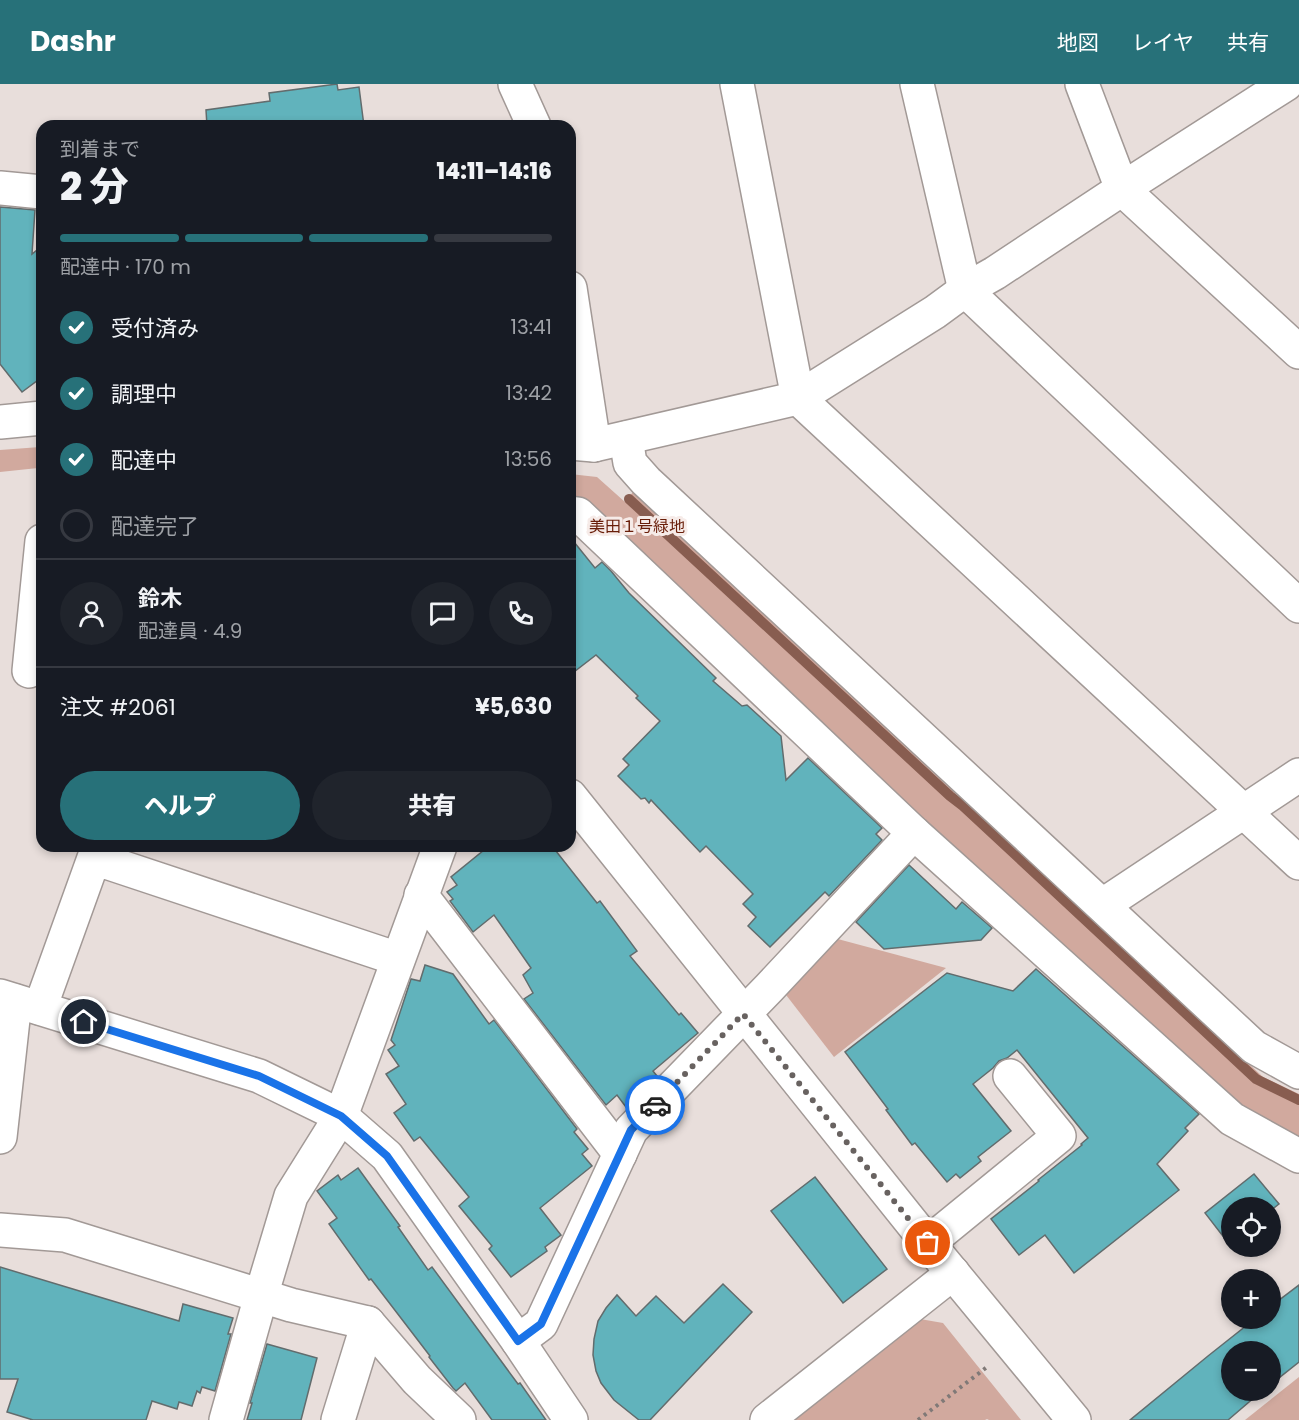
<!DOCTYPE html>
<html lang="ja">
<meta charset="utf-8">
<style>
body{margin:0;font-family:Poppins,"Noto Sans JP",sans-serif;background:#20242c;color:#f1f3f6;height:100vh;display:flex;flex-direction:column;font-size:22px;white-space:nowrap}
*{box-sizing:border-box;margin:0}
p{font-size:20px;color:#9ea1a6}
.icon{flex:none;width:33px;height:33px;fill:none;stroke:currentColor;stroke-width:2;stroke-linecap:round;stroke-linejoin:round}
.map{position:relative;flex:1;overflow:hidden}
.side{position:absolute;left:36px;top:36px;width:540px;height:732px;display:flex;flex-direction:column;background:#171b24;border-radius:18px;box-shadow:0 3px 9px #0003}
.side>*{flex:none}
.fabs{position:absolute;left:1221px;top:1113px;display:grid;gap:12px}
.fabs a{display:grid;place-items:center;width:60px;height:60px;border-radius:50%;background:#171b24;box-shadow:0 3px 9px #0003;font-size:30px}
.pin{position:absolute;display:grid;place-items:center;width:51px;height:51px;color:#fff;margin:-26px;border:3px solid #fff;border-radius:50%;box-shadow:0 2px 6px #0007}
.courier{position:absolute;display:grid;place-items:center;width:60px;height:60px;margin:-30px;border:4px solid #1a73e8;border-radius:50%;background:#fff;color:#222;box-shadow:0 2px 8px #0007}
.headline em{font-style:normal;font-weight:800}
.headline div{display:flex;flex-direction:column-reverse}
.headline{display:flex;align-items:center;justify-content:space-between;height:102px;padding:0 24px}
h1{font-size:39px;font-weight:800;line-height:45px}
.bar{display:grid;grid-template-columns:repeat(4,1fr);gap:9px 6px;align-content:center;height:72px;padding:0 24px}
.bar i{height:8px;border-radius:4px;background:#363941}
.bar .current{background:#277179}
.bar p{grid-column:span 4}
.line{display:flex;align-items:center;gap:15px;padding:0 24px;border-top:2px solid #363941}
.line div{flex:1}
.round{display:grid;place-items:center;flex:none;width:63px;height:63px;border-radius:32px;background:#20242c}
ol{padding:0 24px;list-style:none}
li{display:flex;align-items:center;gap:18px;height:66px}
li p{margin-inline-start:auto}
li .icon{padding:6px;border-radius:50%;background:#277179;color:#fff;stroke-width:4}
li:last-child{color:#9ea1a6}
li i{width:33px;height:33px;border:3px solid #363941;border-radius:50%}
.primary-button{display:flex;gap:12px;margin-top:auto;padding:12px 24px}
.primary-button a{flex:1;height:69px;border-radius:36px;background:#277179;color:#fff;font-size:24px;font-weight:800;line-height:69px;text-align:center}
.primary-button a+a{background:#20242c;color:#f1f3f6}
header{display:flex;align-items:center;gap:36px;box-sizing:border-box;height:84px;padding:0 30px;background:#277179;color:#fff}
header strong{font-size:28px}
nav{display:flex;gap:33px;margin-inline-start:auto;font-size:21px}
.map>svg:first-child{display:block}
.green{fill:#d1a99e}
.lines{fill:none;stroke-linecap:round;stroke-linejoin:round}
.stream{stroke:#885d50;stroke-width:10}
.building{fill:#61b3bc;stroke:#626c6d;stroke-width:1.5}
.minor-casing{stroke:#a29996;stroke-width:36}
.path{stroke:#807977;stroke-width:4;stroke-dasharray:3 4.5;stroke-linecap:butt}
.minor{stroke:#fff;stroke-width:33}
.done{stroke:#686260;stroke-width:6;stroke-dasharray:0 10.8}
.route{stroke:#1a73e8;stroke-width:8}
.labels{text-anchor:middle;stroke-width:6;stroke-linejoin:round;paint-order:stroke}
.park-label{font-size:16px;fill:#691e09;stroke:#f6ebe8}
</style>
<header>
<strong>Dashr</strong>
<nav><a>地図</a><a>レイヤ</a><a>共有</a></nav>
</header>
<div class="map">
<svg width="1299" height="1336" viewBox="0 0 1299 1336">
<rect width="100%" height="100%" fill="#e8dedb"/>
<!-- green -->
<g class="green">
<polygon points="40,363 38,384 0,388 0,366"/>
<polygon points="570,390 597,393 625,418 633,408 954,707 1263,993 1299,1010 1299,1061 1238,1028 570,418"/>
<polygon points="834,854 946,884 834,973 783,907"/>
<polygon points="920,1235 943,1239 1021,1336 989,1336 987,1335 985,1336 794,1336"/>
<polygon points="1299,1293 1299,1336 1245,1336"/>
</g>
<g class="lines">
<!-- stream -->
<polyline class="stream" points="629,415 950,712 963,722 1256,995 1299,1016"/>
</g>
<!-- building -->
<g class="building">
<polygon points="337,0 338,6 359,3 364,42 207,42 206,26 270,17 269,9"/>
<polygon points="0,123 35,126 32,170 42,162 42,293 22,308 0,280"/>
<polygon points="570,453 595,484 602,478 611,487 629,509 716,594 713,597 742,622 747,621 781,652 786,696 808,674 882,744 876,750 882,756 829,812 825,808 770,863 748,842 756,833 743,820 753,810 706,762 700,768 651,716 649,719 645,714 641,715 618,692 629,681 623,675 660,637 636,614 638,612 596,571 570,591"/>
<polygon points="489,762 552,762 597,819 600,817 637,867 630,872 679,931 681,929 698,949 653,987 657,992 626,1023 617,1011 606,1021 524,915 533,909 523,891 531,884 494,831 473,848 450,817 453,815 447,808 457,801 451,793"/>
<polygon points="909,781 956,825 962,818 992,844 981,856 884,865 856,838"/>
<polygon points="425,881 453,890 489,940 494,936 577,1045 574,1048 588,1065 582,1070 592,1082 540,1124 561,1151 545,1163 547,1167 511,1193 489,1165 492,1162 459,1122 469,1113 420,1053 414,1057 394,1029 406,1020 386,990 399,982 388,966 395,961 391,956 411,895 420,897"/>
<polygon points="1036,885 1199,1030 1185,1044 1188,1047 1157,1080 1179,1106 1074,1189 1045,1151 1019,1171 991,1135 1039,1097 1038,1096 1082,1061 1081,1060 1088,1054 1017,966 1007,974 999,977 993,984 973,1000 1011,1047 978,1073 981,1077 960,1094 956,1090 947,1098 915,1059 912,1061 886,1026 888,1025 845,968 947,889 1013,907"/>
<polygon points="358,1084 400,1142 398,1143 428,1186 432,1183 518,1300 520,1299 546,1336 492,1336 465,1299 456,1307 453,1304 429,1273 430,1272 371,1195 369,1196 329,1140 337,1134 317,1107 338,1091 341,1096"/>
<polygon points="1254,1090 1279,1120 1270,1127 1270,1124 1232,1124 1232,1158 1229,1160 1205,1129"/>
<polygon points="815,1093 887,1185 843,1219 771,1127"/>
<polygon points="0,1183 179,1237 183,1220 233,1234 228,1250 231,1250 215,1307 202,1303 200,1309 197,1307 192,1322 179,1318 177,1325 152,1317 146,1336 33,1336 7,1328 18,1295 0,1295"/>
<polygon points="723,1200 752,1228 650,1336 639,1336 614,1316 601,1299 596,1287 593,1271 594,1255 598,1237 606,1224 617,1211 636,1232 656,1212 684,1239"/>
<polygon points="1299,1201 1299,1278 1270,1301 1270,1268 1232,1268 1232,1306 1263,1306 1228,1336 1130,1336 1208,1272 1256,1234 1270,1234 1270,1223"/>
<polygon points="267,1260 317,1274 301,1336 247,1336 252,1319 250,1319"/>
</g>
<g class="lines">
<defs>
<g id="minor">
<polyline points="515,0 534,42"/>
<polyline points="737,0 798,314 1299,779"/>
<polyline points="917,0 965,206 1299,522"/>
<polyline points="1082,0 1122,105 1299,268"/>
<polyline points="0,104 42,108"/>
<polyline points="570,204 594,361"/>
<polyline points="0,338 42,334"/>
<polyline points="626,354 630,379 646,397 1254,963 1299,988"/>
<polyline points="570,359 594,361 798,314 935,228 965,206 995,189 1122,105 1286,0"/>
<polyline points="570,429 578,430 914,749 1232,1035 1299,1072"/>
<polyline points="29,587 42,457"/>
<polyline points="570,712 928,1159 1074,1336"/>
<polyline points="421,811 620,1070"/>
<polyline points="1103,821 1299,691"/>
<polyline points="0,912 259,992 341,1032 387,1072 518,1257 571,1336"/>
<polyline points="40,924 94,774 398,875"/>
<polyline points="0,1053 15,917"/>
<polyline points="0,1146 65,1151 291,1221 368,1239 417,1296 459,1336"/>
<polyline points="928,1159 1059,1052 1010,992"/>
<polyline points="518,1257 541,1240 631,1046 769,904 914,749"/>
<polyline points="226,1336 261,1212 291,1112 341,1032 440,762"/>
<polyline points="338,1336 368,1239"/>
<polyline points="767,1336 953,1189"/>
</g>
</defs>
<!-- minor casing -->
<use href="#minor" class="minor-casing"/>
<!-- path -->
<polyline class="path" points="918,1336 987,1283"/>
<!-- minor -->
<use href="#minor" class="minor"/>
</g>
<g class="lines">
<!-- done -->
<polyline class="done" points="655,1021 743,930 928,1159"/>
<!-- route -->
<polyline class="route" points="84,938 259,992 341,1032 387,1072 518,1257 541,1240 631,1046 655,1021"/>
</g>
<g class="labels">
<!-- park labels -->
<g class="park-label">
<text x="637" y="448">美田１号緑地</text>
</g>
</g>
</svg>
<div class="fabs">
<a><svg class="icon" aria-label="locate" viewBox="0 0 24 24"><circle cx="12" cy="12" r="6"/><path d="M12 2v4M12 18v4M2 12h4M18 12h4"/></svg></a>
<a>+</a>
<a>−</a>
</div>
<div class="pin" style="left:928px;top:1159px;background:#ea580c"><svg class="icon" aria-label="bag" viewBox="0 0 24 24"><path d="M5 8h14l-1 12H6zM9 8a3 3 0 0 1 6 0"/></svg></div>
<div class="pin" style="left:84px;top:938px;background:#1f2937"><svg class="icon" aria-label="home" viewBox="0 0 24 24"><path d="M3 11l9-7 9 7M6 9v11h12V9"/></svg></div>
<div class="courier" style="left:655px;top:1021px"><svg class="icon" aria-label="car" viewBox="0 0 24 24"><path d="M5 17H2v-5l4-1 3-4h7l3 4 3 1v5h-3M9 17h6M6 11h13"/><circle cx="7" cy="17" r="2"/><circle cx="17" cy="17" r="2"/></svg></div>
<section class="side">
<div class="headline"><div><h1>2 分</h1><p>到着まで</p></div><em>14:11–14:16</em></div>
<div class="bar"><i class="current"></i><i class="current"></i><i class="current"></i><i></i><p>配達中 · 170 m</p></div>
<ol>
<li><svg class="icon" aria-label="check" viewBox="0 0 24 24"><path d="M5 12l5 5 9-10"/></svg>受付済み<p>13:41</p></li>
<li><svg class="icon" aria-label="check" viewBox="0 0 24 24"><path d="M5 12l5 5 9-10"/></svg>調理中<p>13:42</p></li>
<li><svg class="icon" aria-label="check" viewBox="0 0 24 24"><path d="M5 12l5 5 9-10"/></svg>配達中<p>13:56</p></li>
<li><i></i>配達完了</li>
</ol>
<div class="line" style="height:108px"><a class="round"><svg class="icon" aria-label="person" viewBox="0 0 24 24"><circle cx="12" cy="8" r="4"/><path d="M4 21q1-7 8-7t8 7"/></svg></a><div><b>鈴木</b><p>配達員 · 4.9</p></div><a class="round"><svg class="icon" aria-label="chat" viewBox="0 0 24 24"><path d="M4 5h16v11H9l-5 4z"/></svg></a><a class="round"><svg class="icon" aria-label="phone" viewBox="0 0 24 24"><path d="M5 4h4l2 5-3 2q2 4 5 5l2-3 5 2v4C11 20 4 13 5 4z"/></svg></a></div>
<div class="line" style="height:78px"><div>注文 #2061</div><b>¥5,630</b></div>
<div class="primary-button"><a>ヘルプ</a><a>共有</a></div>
</section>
</div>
